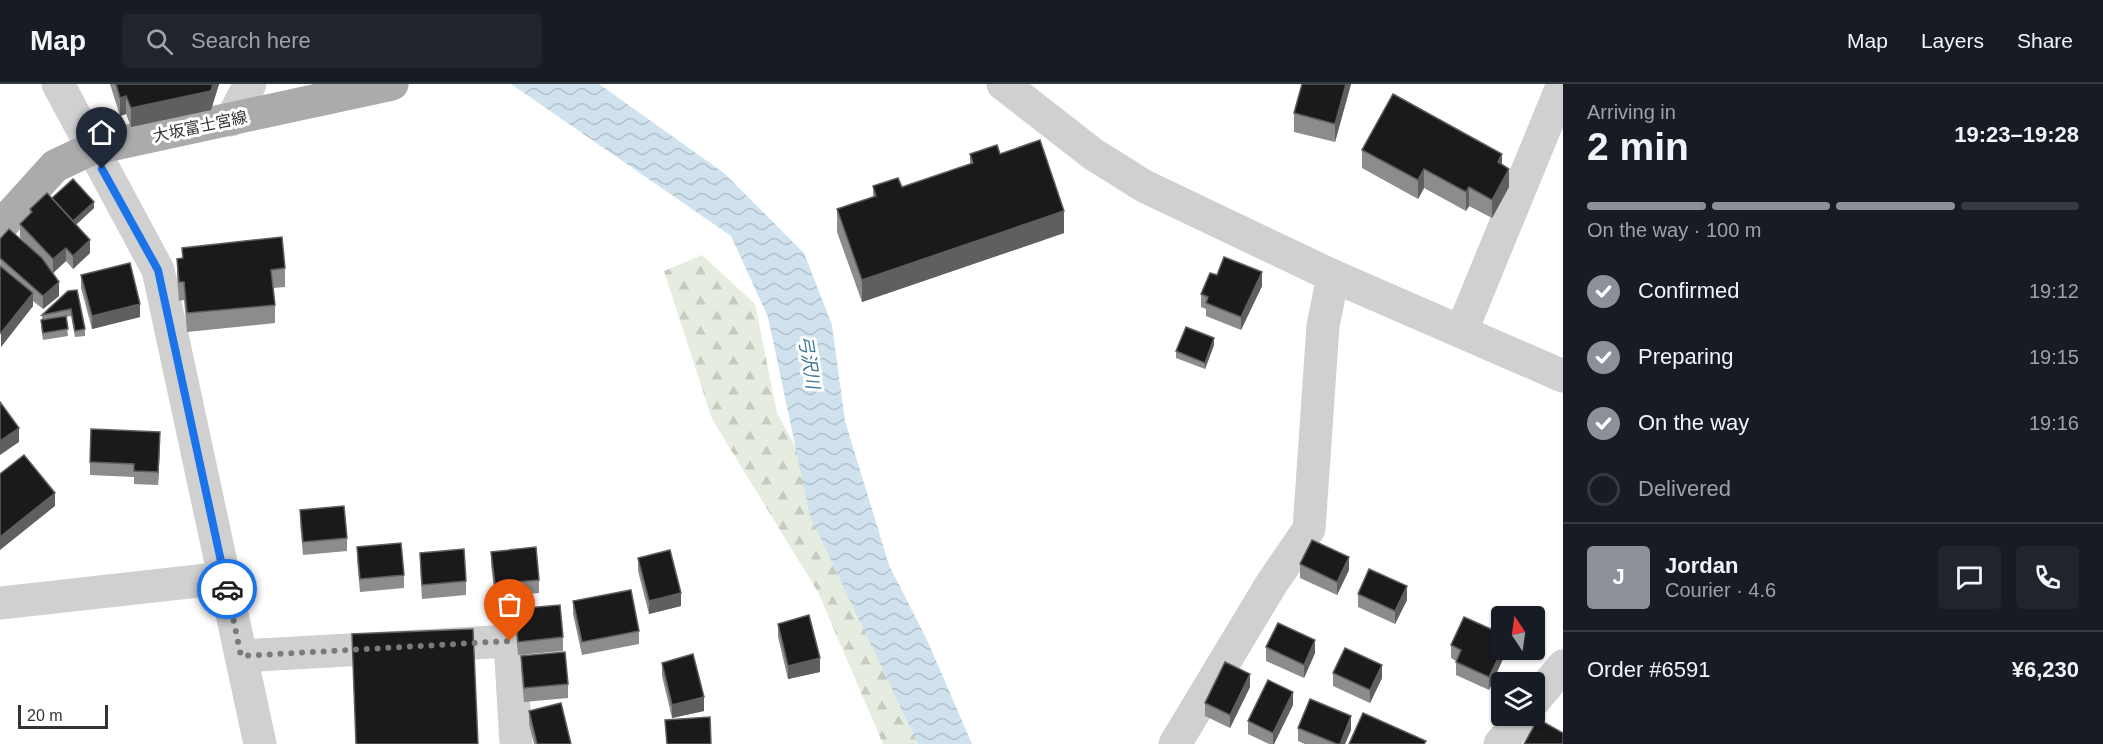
<!DOCTYPE html>
<meta charset="utf-8">
<style>
body{margin:0;font-family:Helvetica,"Noto Sans JP",sans-serif;background:#20242c;color:#f1f3f6;height:100vh;display:flex;flex-direction:column;font-size:22px;white-space:nowrap}
*{box-sizing:border-box;margin:0}
p{font-size:20px;color:#9ea1a6}
.icon{flex:none;width:33px;height:33px;fill:none;stroke:currentColor;stroke-width:2;stroke-linecap:round;stroke-linejoin:round}
.map{position:relative;flex:1;overflow:hidden}
.side{display:flex;flex-direction:column;background:#171b24;width:540px}
.side>*{flex:none}
.needle{width:39px;rotate:347deg}
.controls{position:absolute;left:1491px;top:522px;display:grid;gap:12px}
.controls a{display:grid;place-items:center;width:54px;height:54px;border-radius:6px;background:#171b24;box-shadow:0 2px 4px #0004;font-size:30px}
.scale{position:absolute;left:18px;bottom:15px;width:90px;box-sizing:border-box;padding-left:6px;border:3px solid #333;border-top:0;font-size:16px;line-height:21px;white-space:nowrap;color:#333;-webkit-text-stroke:4px #fff;paint-order:stroke}
.pin{position:absolute;display:grid;place-items:center;width:51px;height:51px;color:#fff;margin:-62px -26px;border-radius:50% 50% 50% 0;rotate:-45deg;box-shadow:0 0 6px #0007}
.pin .icon{rotate:45deg}
.courier{position:absolute;display:grid;place-items:center;width:60px;height:60px;margin:-30px;border:4px solid #1a73e8;border-radius:50%;background:#fff;color:#222;box-shadow:0 2px 8px #0007}
.headline em{font-style:normal;font-weight:800}
.headline div{display:flex;flex-direction:column-reverse}
.headline{display:flex;align-items:center;justify-content:space-between;height:102px;padding:0 24px}
h1{font-size:39px;font-weight:800;line-height:45px}
.bar{display:grid;grid-template-columns:repeat(4,1fr);gap:9px 6px;align-content:center;height:72px;padding:0 24px}
.bar i{height:8px;border-radius:4px;background:#363941}
.bar .on{background:#8c9099}
.bar p{grid-column:span 4}
.line{display:flex;align-items:center;gap:15px;padding:0 24px;border-top:2px solid #363941}
.line div{flex:1}
.round{display:grid;place-items:center;flex:none;width:63px;height:63px;border-radius:6px;background:#20242c}
ol{padding:0 24px;list-style:none}
li{display:flex;align-items:center;gap:18px;height:66px}
li p{margin-inline-start:auto}
li .icon{padding:6px;border-radius:50%;background:#8c9099;color:#fff;stroke-width:4}
li:last-child{color:#9ea1a6}
li i{width:33px;height:33px;border:3px solid #363941;border-radius:50%}
header{display:flex;align-items:center;gap:36px;box-sizing:border-box;height:84px;padding:0 30px;background:#171b24;border-bottom:2px solid #363941}
header strong{font-size:28px}
nav{display:flex;gap:33px;margin-inline-start:auto;font-size:21px}
.search{width:420px;height:54px;background:#20242c;display:flex;align-items:center;gap:15px;box-sizing:border-box;padding:0 21px;border-radius:6px;color:#9ea1a6;font-size:22px}
main{display:flex;flex:1;min-height:0}
.map>svg:first-child{display:block}
.forest{fill:url(#forest-firs)}
.water{fill:url(#water-waves)}
.lines{fill:none;stroke-linecap:round;stroke-linejoin:round}
.minor{stroke:#d0d0d0;stroke-width:33}
.major{stroke:#ababab;stroke-width:33}
.wall{fill:#8c8c8c}
.shaded-wall{fill:#5f5f5f}
.building{fill:#1a1a1a;stroke:#5f5f5f;stroke-width:1.5}
.done{stroke:#7a7a7a;stroke-width:6;stroke-dasharray:0 10.8}
.route{stroke:#1a73e8;stroke-width:8}
.labels{text-anchor:middle;stroke-width:6;stroke-linejoin:round;paint-order:stroke}
.street-label{font-size:16px;fill:#333;stroke:#fff}
.water-label{font-size:18px;font-style:italic;fill:#3f7597;stroke:#fff}
</style>
<header>
<strong>Map</strong>
<div class="search"><svg class="icon" aria-label="search" viewBox="0 0 24 24"><circle cx="10" cy="10" r="6"/><path d="M15 15l6 6"/></svg>Search here</div>
<nav><a>Map</a><a>Layers</a><a>Share</a></nav>
</header>
<main>
<div class="map">
<svg width="1563" height="660" viewBox="0 0 1563 660">
<defs>
<pattern id="forest-firs" width="22" height="20" patternUnits="userSpaceOnUse" patternTransform="scale(1.5)"><rect width="22" height="20" fill="#e6ecdf"/><path d="M5 1l3.5 6h-7zM16 11l3.5 6h-7z" fill="#c6cbc0"/></pattern>
<pattern id="water-waves" width="16" height="10" patternUnits="userSpaceOnUse" patternTransform="scale(1.5)"><rect width="16" height="10" fill="#cfe2ee"/><path d="M0 5q4-4 8 0t8 0" fill="none" stroke="#b2c2cd"/></pattern>
</defs>
<rect width="100%" height="100%" fill="#fff"/>
<!-- forest -->
<polygon class="forest" points="702,171 755,220 777,329 852,466 947,660 883,660 818,508 712,335 664,187"/>
<!-- water -->
<polygon class="water" points="511,0 599,0 724,89 804,169 832,241 845,337 889,481 928,558 972,660 918,660 810,432 768,233 731,152"/>
<g class="lines">
<!-- minor -->
<g class="minor">
<polyline points="58,0 158,186 260,660"/>
<polyline points="1003,0 1093,70 1144,102 1333,192 1563,292"/>
<polyline points="231,36 250,0"/>
<polyline points="1462,246 1563,0"/>
<polyline points="0,519 225,494"/>
<polyline points="241,572 510,557 516,660"/>
<polyline points="1534,617 1563,582"/>
<polyline points="1175,660 1272,499 1309,445 1323,242 1333,192"/>
<polyline points="1500,660 1523,632"/>
</g>
<!-- major -->
<polyline class="major" points="0,143 55,82 91,65 392,0"/>
</g>
<!-- wall -->
<g class="wall">
<polygon points="110,0 219,0 211,26 131,43 126,30 120,32"/>
<polygon points="1351,0 1335,58 1294,48 1294,29"/>
<polygon points="1362,66 1502,81 1509,103 1492,134 1469,122 1466,127 1424,104 1418,115 1362,84"/>
<polygon points="970,70 1000,70 1064,149 862,218 837,148 837,125 873,113 873,102 902,103 970,80"/>
<polygon points="52,114 94,124 76,141 90,169 73,185 66,177 53,189 49,185 59,212 43,225 33,217 33,222 1,263 0,155 28,162 20,153 20,140 30,131 30,125"/>
<polygon points="182,164 285,184 285,203 273,204 275,221 275,239 187,248 184,216 179,217 177,193 177,175 182,174"/>
<polygon points="81,191 140,233 92,245 81,204"/>
<polygon points="1217,191 1262,202 1241,246 1206,232 1206,225 1201,223 1201,210"/>
<polygon points="68,207 85,245 85,252 75,253 71,232 66,233 68,252 43,256 41,243 41,236 42,235 42,231"/>
<polygon points="1214,261 1205,285 1176,274 1176,267"/>
<polygon points="160,361 158,401 134,400 134,393 90,391 90,378"/>
<polygon points="300,426 347,454 347,467 303,471 300,439"/>
<polygon points="357,463 404,491 404,504 360,508 357,476"/>
<polygon points="491,468 539,496 539,509 495,513 491,481"/>
<polygon points="420,469 466,497 466,511 422,515 420,482"/>
<polygon points="638,474 681,522 649,530 638,487"/>
<polygon points="1300,480 1349,486 1337,511 1300,494"/>
<polygon points="1358,510 1407,516 1395,540 1358,523"/>
<polygon points="573,517 639,547 639,560 582,571 573,530"/>
<polygon points="515,525 563,553 563,567 518,571 515,538"/>
<polygon points="778,540 820,588 788,595 778,553"/>
<polygon points="352,550 478,660 356,660"/>
<polygon points="1451,561 1507,566 1489,606 1456,591 1456,577 1451,574"/>
<polygon points="1266,563 1315,569 1304,594 1266,577"/>
<polygon points="521,572 568,600 568,614 524,618 521,585"/>
<polygon points="662,579 704,627 672,634 662,592"/>
<polygon points="1333,589 1382,594 1370,619 1333,602"/>
<polygon points="1250,603 1230,644 1205,632 1205,619"/>
<polygon points="1293,621 1274,660 1269,660 1248,650 1248,637"/>
<polygon points="529,627 571,660 534,660 529,640"/>
<polygon points="1298,644 1351,646 1345,660 1305,660 1298,657"/>
</g>
<!-- shaded-wall -->
<g class="shaded-wall">
<polygon points="213,0 219,0 211,26 131,43 131,24"/>
<polygon points="1346,0 1351,0 1335,58 1335,40"/>
<polygon points="126,12 126,30 120,32 120,14"/>
<polygon points="1502,70 1502,89 1498,78"/>
<polygon points="1424,85 1424,104 1418,115 1418,96"/>
<polygon points="1509,85 1509,103 1492,134 1492,116"/>
<polygon points="1469,103 1469,122 1466,127 1466,108"/>
<polygon points="94,118 94,124 72,144 72,137"/>
<polygon points="1064,127 1064,149 862,218 862,196"/>
<polygon points="90,156 90,169 73,185 73,172"/>
<polygon points="66,164 66,177 53,189 53,175"/>
<polygon points="1262,188 1262,202 1241,246 1241,233"/>
<polygon points="59,198 59,212 43,225 43,212"/>
<polygon points="33,209 33,222 1,263 1,249"/>
<polygon points="140,220 140,233 92,245 92,232"/>
<polygon points="1214,254 1214,261 1205,285 1205,279"/>
<polygon points="19,344 19,358 0,371 0,357"/>
<polygon points="160,348 160,361 158,401 158,388"/>
<polygon points="55,409 55,422 0,466 0,453"/>
<polygon points="1349,473 1349,486 1337,511 1337,498"/>
<polygon points="1407,502 1407,516 1395,540 1395,527"/>
<polygon points="681,509 681,522 649,530 649,517"/>
<polygon points="1315,556 1315,569 1304,594 1304,581"/>
<polygon points="1502,566 1507,566 1489,606 1489,593"/>
<polygon points="820,574 820,588 788,595 788,582"/>
<polygon points="1382,581 1382,594 1370,619 1370,606"/>
<polygon points="1250,590 1250,603 1230,644 1230,631"/>
<polygon points="1293,608 1293,621 1274,660 1273,660 1273,649"/>
<polygon points="704,613 704,627 672,634 672,621"/>
<polygon points="1351,632 1351,646 1345,660 1340,660"/>
</g>
<!-- building -->
<g class="building">
<polygon points="116,0 213,0 211,7 131,24 126,12 120,14"/>
<polygon points="1302,0 1346,0 1335,40 1294,29"/>
<polygon points="1393,10 1502,70 1498,78 1509,85 1492,116 1469,103 1466,108 1424,85 1418,96 1362,66"/>
<polygon points="1040,56 1064,127 862,196 837,125 876,112 873,102 898,94 902,103 973,79 970,70 997,61 1000,70"/>
<polygon points="73,95 94,118 73,137 52,114"/>
<polygon points="47,109 90,156 73,172 66,164 53,175 20,140 32,128 30,125"/>
<polygon points="9,145 42,174 59,198 43,212 0,174 0,155"/>
<polygon points="282,153 285,184 271,186 275,221 187,229 184,198 179,198 177,175 183,174 182,164"/>
<polygon points="1224,173 1262,188 1241,233 1206,219 1208,213 1201,210 1210,189 1217,191"/>
<polygon points="130,179 140,220 92,232 81,191"/>
<polygon points="0,182 33,209 1,249 0,249"/>
<polygon points="77,206 85,245 75,247 71,225 42,231 68,207"/>
<polygon points="66,232 68,245 43,249 41,236"/>
<polygon points="1186,243 1214,254 1205,279 1176,267"/>
<polygon points="0,318 19,344 0,357"/>
<polygon points="91,345 160,348 158,388 134,387 134,380 90,378"/>
<polygon points="24,371 55,409 0,453 0,390"/>
<polygon points="344,422 347,454 303,458 300,426"/>
<polygon points="1312,456 1349,473 1337,498 1300,480"/>
<polygon points="401,459 404,491 360,495 357,463"/>
<polygon points="536,463 539,496 495,500 491,468"/>
<polygon points="464,465 466,497 422,501 420,469"/>
<polygon points="670,466 681,509 649,517 638,474"/>
<polygon points="1369,485 1407,502 1395,527 1358,510"/>
<polygon points="631,506 639,547 582,558 573,517"/>
<polygon points="560,521 563,553 518,558 515,525"/>
<polygon points="809,531 820,574 788,582 778,540"/>
<polygon points="1464,533 1502,550 1502,566 1489,593 1456,578 1461,566 1451,561"/>
<polygon points="1278,539 1315,556 1304,581 1266,563"/>
<polygon points="473,545 478,660 356,660 352,550"/>
<polygon points="1345,564 1382,581 1370,606 1333,589"/>
<polygon points="565,568 568,600 524,604 521,572"/>
<polygon points="693,570 704,613 672,621 662,579"/>
<polygon points="1225,578 1250,590 1230,631 1205,619"/>
<polygon points="1268,596 1293,608 1273,649 1248,637"/>
<polygon points="1310,615 1351,632 1340,660 1337,660 1298,644"/>
<polygon points="561,619 571,660 537,660 529,627"/>
<polygon points="1363,629 1426,657 1424,660 1349,660"/>
<polygon points="710,633 711,660 667,660 665,636"/>
<polygon points="1538,635 1563,649 1563,660 1524,660"/>
</g>
<g class="lines">
<!-- done -->
<polyline class="done" points="227,505 241,572 510,557"/>
<!-- route -->
<polyline class="route" points="102,85 158,186 227,505"/>
</g>
<g class="labels">
<!-- street labels -->
<g class="street-label">
<text transform="translate(200 42) rotate(-12)" y="6">大坂富士宮線</text>
</g>
<!-- water labels -->
<g class="water-label">
<text transform="translate(809 278) rotate(81)" y="6">弓沢川</text>
</g>
</g>
</svg>
<div class="controls">
<a><svg class="needle" viewBox="-14 -14 28 28"><path d="M0-13l5 13h-10z" fill="#e53935"/><path d="M0 13l5-13h-10z" fill="#9ea1a6"/></svg></a>
<a><svg class="icon" aria-label="layers" viewBox="0 0 24 24"><path d="M12 4l9 5-9 5-9-5zM3 14l9 5 9-5"/></svg></a>
</div>
<div class="scale">20 m</div>
<div class="pin" style="left:510px;top:557px;background:#ea580c"><svg class="icon" aria-label="bag" viewBox="0 0 24 24"><path d="M5 8h14l-1 12H6zM9 8a3 3 0 0 1 6 0"/></svg></div>
<div class="pin" style="left:102px;top:85px;background:#1f2937"><svg class="icon" aria-label="home" viewBox="0 0 24 24"><path d="M3 11l9-7 9 7M6 9v11h12V9"/></svg></div>
<div class="courier" style="left:227px;top:505px"><svg class="icon" aria-label="car" viewBox="0 0 24 24"><path d="M5 17H2v-5l4-1 3-4h7l3 4 3 1v5h-3M9 17h6M6 11h13"/><circle cx="7" cy="17" r="2"/><circle cx="17" cy="17" r="2"/></svg></div>
</div>
<section class="side">
<div class="headline"><div><h1>2 min</h1><p>Arriving in</p></div><em>19:23–19:28</em></div>
<div class="bar"><i class="on"></i><i class="on"></i><i class="on"></i><i></i><p>On the way · 100 m</p></div>
<ol>
<li><svg class="icon" aria-label="check" viewBox="0 0 24 24"><path d="M5 12l5 5 9-10"/></svg>Confirmed<p>19:12</p></li>
<li><svg class="icon" aria-label="check" viewBox="0 0 24 24"><path d="M5 12l5 5 9-10"/></svg>Preparing<p>19:15</p></li>
<li><svg class="icon" aria-label="check" viewBox="0 0 24 24"><path d="M5 12l5 5 9-10"/></svg>On the way<p>19:16</p></li>
<li><i></i>Delivered</li>
</ol>
<div class="line" style="height:108px"><b class="round" style="background:#8c9099;color:#fff">J</b><div><b>Jordan</b><p>Courier · 4.6</p></div><a class="round"><svg class="icon" aria-label="chat" viewBox="0 0 24 24"><path d="M4 5h16v11H9l-5 4z"/></svg></a><a class="round"><svg class="icon" aria-label="phone" viewBox="0 0 24 24"><path d="M5 4h4l2 5-3 2q2 4 5 5l2-3 5 2v4C11 20 4 13 5 4z"/></svg></a></div>
<div class="line" style="height:78px"><div>Order #6591</div><b>¥6,230</b></div>
</section>
</main>
